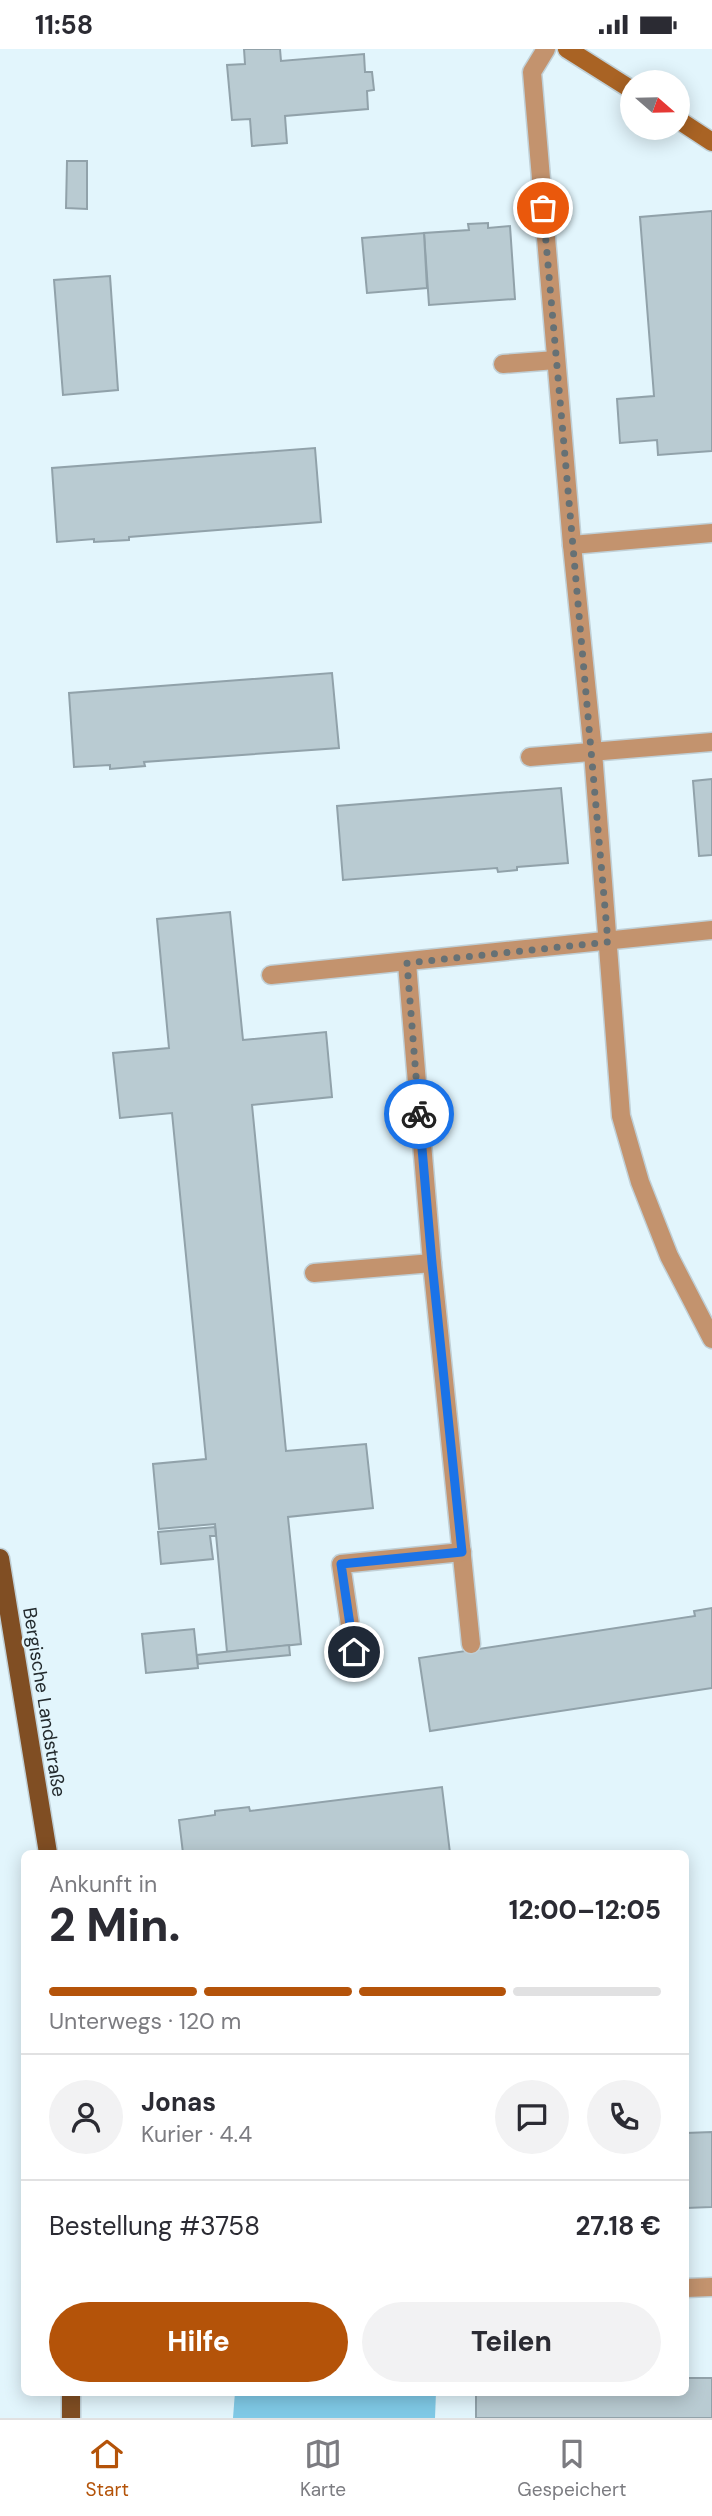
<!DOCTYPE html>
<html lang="de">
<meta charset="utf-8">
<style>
body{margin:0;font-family:"DM Sans",sans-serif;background:#f2f2f3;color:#2b2b33;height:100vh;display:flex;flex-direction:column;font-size:26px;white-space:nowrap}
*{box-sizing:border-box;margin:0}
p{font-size:23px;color:#7c7c81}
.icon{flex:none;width:38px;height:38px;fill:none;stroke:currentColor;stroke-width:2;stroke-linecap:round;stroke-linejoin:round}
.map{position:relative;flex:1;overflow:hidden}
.drawer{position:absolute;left:21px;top:1801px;width:668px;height:546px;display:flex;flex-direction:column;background:#fff;border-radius:10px;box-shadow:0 4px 18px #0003}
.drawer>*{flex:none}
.needle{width:46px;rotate:110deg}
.tools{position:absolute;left:620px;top:21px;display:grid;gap:14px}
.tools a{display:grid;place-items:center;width:70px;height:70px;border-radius:50%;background:#fff;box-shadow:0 4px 18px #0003;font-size:35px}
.pin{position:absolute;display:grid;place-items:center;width:60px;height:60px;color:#fff;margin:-30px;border:4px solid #fff;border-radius:50%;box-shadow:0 2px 7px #0007}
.courier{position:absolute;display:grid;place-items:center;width:70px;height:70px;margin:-35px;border:5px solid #1a73e8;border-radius:50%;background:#fff;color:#222;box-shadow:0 2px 9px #0007}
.head em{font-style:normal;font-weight:800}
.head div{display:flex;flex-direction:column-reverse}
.head{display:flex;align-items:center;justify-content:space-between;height:119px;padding:0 28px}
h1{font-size:46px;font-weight:800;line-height:52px}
.bar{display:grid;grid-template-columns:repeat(4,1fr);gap:10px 7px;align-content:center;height:84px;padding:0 28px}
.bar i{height:9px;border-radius:5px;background:#e1e1e2}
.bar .selected{background:#b45309}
.bar p{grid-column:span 4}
.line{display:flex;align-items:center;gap:18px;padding:0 28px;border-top:2px solid #e1e1e2}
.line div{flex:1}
.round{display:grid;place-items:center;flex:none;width:74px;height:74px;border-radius:37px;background:#f2f2f3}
.button{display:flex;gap:14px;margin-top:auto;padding:14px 28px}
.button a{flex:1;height:80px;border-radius:42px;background:#b45309;color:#fff;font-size:28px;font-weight:800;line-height:80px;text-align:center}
.button a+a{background:#f2f2f3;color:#2b2b33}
.status{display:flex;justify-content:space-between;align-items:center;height:49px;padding:0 35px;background:#fff;direction:ltr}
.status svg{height:19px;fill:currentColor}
.tabs{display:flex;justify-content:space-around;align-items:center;height:98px;border-top:2px solid #e1e1e2;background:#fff;font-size:19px;color:#7c7c81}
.tabs a{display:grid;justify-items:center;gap:4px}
.tabs .selected{color:#b45309}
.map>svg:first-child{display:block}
.green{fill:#80cae7}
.building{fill:#b9cbd2;stroke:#91a2aa;stroke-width:2}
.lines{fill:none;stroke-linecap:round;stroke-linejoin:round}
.lane-casing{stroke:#c0d0d7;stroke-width:21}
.secondary-casing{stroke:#c0d0d7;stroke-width:21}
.primary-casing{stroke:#c0d0d7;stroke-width:21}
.lane{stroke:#c3936e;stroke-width:18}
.secondary{stroke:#a96324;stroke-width:18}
.primary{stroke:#804e23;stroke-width:18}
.done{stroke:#667175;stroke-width:7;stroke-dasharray:0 12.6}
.route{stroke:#1a73e8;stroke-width:9}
.labels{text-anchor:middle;stroke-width:5;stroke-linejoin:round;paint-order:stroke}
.street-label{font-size:19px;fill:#232a2d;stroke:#e2f5fc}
</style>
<div class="status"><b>11:58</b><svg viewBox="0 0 49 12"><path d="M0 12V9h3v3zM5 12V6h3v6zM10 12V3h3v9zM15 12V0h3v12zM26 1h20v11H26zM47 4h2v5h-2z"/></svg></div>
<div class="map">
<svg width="712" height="2369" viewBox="0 0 712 2369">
<rect width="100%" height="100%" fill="#e2f5fc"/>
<!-- green -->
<polygon class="green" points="235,2343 436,2343 435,2369 233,2369"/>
<!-- building -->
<g class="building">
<polygon points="244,0 280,0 281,12 364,5 365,23 372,23 374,41 367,42 368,60 285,67 287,94 252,97 250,70 232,71 227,16 245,15"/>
<polygon points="67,112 87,112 87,160 66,159"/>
<polygon points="712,162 712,402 658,406 657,391 620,394 617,350 654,347 640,168"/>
<polygon points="488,174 488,179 510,177 515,250 429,256 424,184 469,181 468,175"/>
<polygon points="424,184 427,239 367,244 362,189"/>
<polygon points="110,227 118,341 63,346 54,231"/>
<polygon points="315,399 321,473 129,488 129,491 94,493 94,490 57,493 52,419"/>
<polygon points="332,624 339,699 144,713 145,717 110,720 110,716 74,718 69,644"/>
<polygon points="712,730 712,806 699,807 693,732"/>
<polygon points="561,739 568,814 517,818 517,821 498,823 497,819 343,831 337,757"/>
<polygon points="230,863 243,991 326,983 332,1048 252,1056 286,1402 366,1395 373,1459 288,1468 301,1595 227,1603 215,1475 159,1480 153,1415 206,1410 172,1064 120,1069 113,1004 169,999 157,870"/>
<polygon points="215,1478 216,1487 210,1487 213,1510 161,1515 158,1483"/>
<polygon points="712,1559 712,1639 430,1682 419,1609 695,1567 694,1562"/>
<polygon points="194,1580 198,1619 146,1624 142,1585"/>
<polygon points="289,1596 290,1606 198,1615 197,1606"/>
<polygon points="442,1738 450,1804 183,1804 179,1771 215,1766 215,1762 249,1758 250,1762"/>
<polygon points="712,2083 712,2158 686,2159 686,2084"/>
<polygon points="686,2329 712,2329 712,2369 476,2369 476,2343 686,2343"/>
</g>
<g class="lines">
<defs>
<g id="lane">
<polyline points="546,0 532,23 572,496 593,703 621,1067 640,1133 669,1207 712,1290"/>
<polyline points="503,315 556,311"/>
<polyline points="572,496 712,484"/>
<polyline points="530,708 712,693"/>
<polyline points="407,914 432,1214 471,1595"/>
<polyline points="271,926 712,881"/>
<polyline points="314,1224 432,1214"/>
<polyline points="354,1603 341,1515 462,1503"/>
<polyline points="686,2239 712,2238"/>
</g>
<g id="secondary">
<polyline points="567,0 632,41"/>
<polyline points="677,70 712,93"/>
</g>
<g id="primary">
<polyline points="0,1509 48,1804"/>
<polyline points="71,2343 71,2369"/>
</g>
</defs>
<!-- lane casing -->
<use href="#lane" class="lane-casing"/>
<!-- secondary casing -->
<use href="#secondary" class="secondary-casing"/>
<!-- primary casing -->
<use href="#primary" class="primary-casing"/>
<!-- lane -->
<use href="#lane" class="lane"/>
<!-- secondary -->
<use href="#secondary" class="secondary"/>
<!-- primary -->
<use href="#primary" class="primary"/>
</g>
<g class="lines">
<!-- done -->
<polyline class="done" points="419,1065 407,914 608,893 543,159"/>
<!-- route -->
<polyline class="route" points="354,1603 341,1515 462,1503 432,1214 419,1065"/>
</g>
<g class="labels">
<!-- street labels -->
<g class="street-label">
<text transform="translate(45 1653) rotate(81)" y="7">Bergische Landstraße</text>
</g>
</g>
</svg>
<div class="tools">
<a><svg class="needle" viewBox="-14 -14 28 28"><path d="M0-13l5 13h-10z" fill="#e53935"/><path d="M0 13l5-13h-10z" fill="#7c7c81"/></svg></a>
</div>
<div class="pin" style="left:543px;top:159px;background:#ea580c"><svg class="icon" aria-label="bag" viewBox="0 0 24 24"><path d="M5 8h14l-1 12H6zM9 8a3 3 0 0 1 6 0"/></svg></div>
<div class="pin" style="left:354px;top:1603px;background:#1f2937"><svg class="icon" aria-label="home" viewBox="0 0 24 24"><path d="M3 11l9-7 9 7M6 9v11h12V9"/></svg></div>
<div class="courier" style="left:419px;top:1065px"><svg class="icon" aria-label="bike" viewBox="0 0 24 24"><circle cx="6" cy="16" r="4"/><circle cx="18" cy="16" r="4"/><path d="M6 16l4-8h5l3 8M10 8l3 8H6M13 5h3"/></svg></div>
<section class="drawer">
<div class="head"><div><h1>2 Min.</h1><p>Ankunft in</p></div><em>12:00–12:05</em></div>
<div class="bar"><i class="selected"></i><i class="selected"></i><i class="selected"></i><i></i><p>Unterwegs · 120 m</p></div>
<div class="line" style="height:126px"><a class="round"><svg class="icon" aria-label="person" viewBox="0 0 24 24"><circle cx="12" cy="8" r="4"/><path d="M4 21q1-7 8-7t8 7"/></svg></a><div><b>Jonas</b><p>Kurier · 4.4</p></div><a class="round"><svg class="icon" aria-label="chat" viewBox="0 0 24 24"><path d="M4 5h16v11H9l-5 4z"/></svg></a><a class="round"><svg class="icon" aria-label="phone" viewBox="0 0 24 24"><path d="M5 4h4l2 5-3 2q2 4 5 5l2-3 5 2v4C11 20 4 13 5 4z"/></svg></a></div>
<div class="line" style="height:91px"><div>Bestellung #3758</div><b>27.18 €</b></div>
<div class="button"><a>Hilfe</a><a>Teilen</a></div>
</section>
</div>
<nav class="tabs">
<a class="selected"><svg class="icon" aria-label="home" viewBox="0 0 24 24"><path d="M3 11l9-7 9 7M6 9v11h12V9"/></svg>Start</a>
<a><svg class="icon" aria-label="map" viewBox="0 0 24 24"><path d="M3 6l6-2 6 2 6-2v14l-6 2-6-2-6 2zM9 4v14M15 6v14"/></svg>Karte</a>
<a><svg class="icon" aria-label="saved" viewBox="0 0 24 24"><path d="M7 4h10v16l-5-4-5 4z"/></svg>Gespeichert</a>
</nav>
